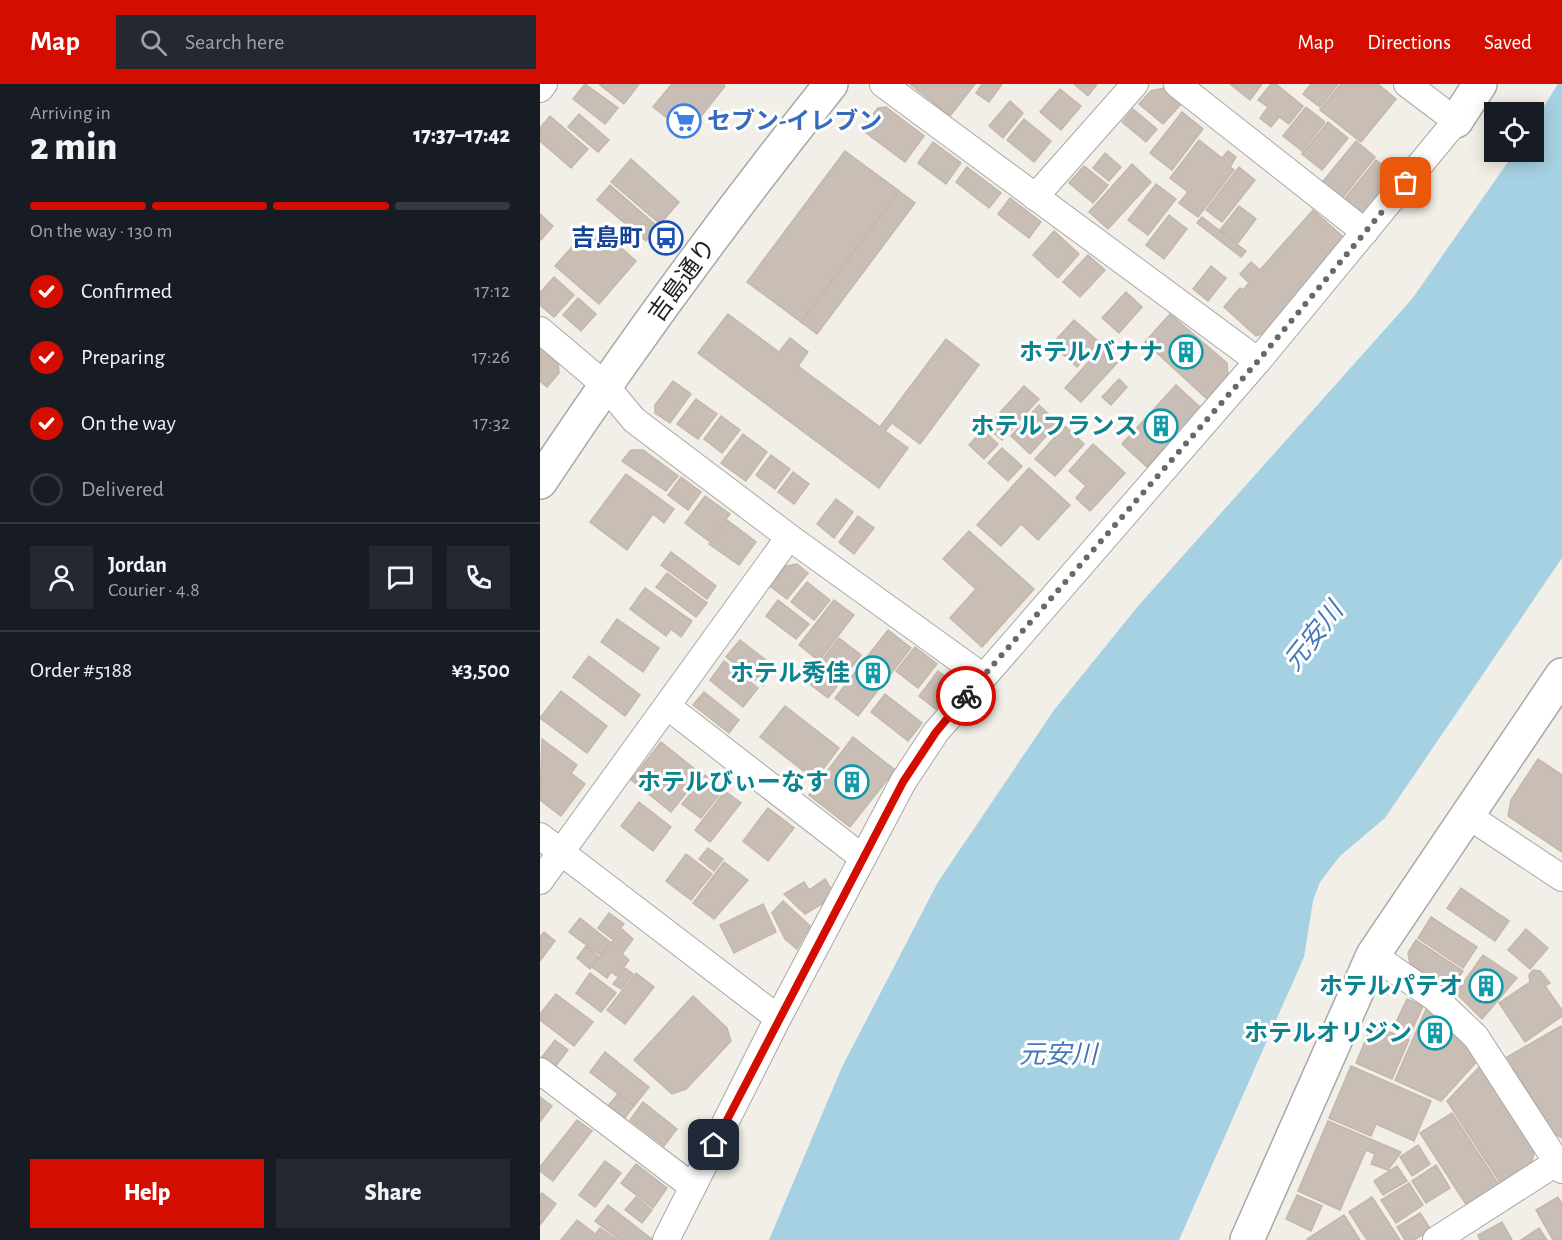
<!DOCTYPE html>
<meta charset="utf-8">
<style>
body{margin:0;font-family:"Alegreya Sans","Noto Sans JP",sans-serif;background:#242831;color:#f1f3f6;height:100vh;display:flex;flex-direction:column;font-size:22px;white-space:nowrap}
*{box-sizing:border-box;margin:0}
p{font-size:20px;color:#9ea1a6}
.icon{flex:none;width:33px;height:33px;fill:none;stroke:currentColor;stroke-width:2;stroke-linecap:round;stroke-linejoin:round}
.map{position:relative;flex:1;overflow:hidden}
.details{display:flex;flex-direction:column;background:#171b24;width:540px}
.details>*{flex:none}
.fabs{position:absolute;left:944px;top:18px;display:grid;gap:12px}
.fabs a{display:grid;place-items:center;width:60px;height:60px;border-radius:0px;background:#171b24;box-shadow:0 3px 15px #0003;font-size:30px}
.pin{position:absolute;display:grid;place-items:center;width:51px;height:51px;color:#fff;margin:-26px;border-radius:12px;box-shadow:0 3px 9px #0006}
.courier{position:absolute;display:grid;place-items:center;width:60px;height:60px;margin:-30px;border:4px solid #d30d00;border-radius:50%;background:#fff;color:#222;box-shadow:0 2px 8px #0007}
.summary em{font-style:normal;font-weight:800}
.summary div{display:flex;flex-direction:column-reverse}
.summary{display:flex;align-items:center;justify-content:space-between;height:102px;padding:0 30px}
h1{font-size:39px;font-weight:800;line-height:45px}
.bar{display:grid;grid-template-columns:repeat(4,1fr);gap:9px 6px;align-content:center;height:72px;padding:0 30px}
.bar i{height:8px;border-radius:4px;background:#363941}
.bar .current{background:#d30d00}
.bar p{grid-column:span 4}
.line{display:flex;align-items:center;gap:15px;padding:0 30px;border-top:2px solid #363941}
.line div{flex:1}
.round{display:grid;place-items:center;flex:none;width:63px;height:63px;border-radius:0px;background:#242831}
ol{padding:0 30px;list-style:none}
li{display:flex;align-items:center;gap:18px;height:66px}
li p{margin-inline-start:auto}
li .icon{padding:6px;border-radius:50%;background:#d30d00;color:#fff;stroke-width:4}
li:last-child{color:#9ea1a6}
li i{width:33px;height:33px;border:3px solid #363941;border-radius:50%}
.action{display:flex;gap:12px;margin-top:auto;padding:12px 30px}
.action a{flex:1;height:69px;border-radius:0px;background:#d30d00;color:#fff;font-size:24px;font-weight:800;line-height:69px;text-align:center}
.action a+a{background:#242831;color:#f1f3f6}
header{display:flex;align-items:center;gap:36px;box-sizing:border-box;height:84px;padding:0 30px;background:#d30d00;color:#fff}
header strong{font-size:28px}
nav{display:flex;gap:33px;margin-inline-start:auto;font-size:21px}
.search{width:420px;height:54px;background:#242831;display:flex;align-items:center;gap:15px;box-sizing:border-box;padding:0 21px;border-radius:0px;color:#9ea1a6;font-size:22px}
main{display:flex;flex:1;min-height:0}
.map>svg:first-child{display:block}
.water{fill:#a6d1e2}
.building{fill:#c8beb6;stroke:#c5b7a9;stroke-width:1.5}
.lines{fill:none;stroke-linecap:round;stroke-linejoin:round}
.minor-casing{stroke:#a8a8a8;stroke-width:28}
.tertiary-casing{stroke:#a8a8a8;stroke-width:36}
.minor{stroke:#fff;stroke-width:26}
.tertiary{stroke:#fff;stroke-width:33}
.done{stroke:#6a6967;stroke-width:6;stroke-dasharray:0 10.8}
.route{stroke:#d30d00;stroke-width:8}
.labels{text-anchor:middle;stroke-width:6;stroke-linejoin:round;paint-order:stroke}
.shop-label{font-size:24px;font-weight:bold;fill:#366cbe;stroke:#fff;text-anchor:start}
.transit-label{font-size:24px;font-weight:bold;fill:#164399;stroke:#fff;text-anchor:end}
.street-label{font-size:24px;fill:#212121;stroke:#fff}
.culture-label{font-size:24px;font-weight:bold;fill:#0d838f;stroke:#fff;text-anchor:end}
.water-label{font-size:26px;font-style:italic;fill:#4678b9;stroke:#fff}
</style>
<header>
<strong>Map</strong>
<div class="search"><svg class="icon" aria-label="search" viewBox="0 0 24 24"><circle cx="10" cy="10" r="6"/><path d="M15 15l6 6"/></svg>Search here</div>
<nav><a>Map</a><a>Directions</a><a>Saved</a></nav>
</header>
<main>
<section class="details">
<div class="summary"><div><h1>2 min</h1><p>Arriving in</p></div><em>17:37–17:42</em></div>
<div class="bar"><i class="current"></i><i class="current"></i><i class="current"></i><i></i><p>On the way · 130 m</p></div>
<ol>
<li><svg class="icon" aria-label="check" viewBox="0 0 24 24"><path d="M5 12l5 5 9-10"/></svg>Confirmed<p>17:12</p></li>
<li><svg class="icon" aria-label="check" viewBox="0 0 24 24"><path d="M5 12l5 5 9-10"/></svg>Preparing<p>17:26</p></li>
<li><svg class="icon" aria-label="check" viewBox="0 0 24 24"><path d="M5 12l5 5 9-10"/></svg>On the way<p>17:32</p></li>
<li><i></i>Delivered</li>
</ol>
<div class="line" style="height:108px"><a class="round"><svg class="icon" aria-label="person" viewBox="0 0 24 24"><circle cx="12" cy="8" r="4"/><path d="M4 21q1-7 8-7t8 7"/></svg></a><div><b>Jordan</b><p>Courier · 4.8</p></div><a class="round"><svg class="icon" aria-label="chat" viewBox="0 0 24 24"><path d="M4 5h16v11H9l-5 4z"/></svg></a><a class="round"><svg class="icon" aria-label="phone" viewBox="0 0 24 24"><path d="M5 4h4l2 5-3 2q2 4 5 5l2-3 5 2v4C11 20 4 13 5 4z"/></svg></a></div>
<div class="line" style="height:78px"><div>Order #5188</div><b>¥3,500</b></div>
<div class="action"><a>Help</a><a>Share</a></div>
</section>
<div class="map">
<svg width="1022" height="1156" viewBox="0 0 1022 1156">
<rect width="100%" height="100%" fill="#f2efe8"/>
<!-- water -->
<polygon class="water" points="1018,0 1022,0 1022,474 845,734 800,772 780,798 773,817 764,873 639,1156 229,1156 302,983 398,798 514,626 599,521 872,215 975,68 993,68 993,39"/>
<!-- building -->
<g class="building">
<polygon points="45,0 78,24 65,40 33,15"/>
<polygon points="59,0 99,0 84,20"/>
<polygon points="132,0 183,0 185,2 147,50 113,23"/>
<polygon points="370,0 435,0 410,32"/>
<polygon points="442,0 462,0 449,18 436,9"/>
<polygon points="534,0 557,0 548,12"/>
<polygon points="690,0 722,0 710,16"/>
<polygon points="731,0 736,0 763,22 749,40 739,33 731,43 720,34 728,23 718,16"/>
<polygon points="771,0 798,0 780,23 763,10"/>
<polygon points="801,0 838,0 856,15 821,58 780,26"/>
<polygon points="624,4 642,19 623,40 599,20 611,7"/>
<polygon points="520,5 541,22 521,46 500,28"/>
<polygon points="470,17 483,29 463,54 449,42"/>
<polygon points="346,23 384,52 365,78 321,45 338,24"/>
<polygon points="766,23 785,38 762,67 743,52"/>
<polygon points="593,25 617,45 606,58 582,38"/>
<polygon points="642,28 663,45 632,86 610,69"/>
<polygon points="39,30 69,56 58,68 28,43"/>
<polygon points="10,32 48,65 31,84 0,57 0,44"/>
<polygon points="484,35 511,57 494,78 467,56"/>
<polygon points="788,38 808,54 782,86 762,70"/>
<polygon points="659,56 682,74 688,67 696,73 690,83 694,86 658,133 639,119 648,108 630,94"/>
<polygon points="816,57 835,73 800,117 780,101"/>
<polygon points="393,58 421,79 406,100 378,79"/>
<polygon points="305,67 359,107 261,238 207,198"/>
<polygon points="565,69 581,83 569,97 553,84"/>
<polygon points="91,75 139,118 120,140 71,98"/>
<polygon points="836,76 857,93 824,134 803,117"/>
<polygon points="592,80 611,98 568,145 549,128"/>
<polygon points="544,82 568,101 553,119 529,99"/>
<polygon points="427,83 461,109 449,124 416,98"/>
<polygon points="699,83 715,96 682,138 666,126"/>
<polygon points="616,100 636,115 608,151 588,136"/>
<polygon points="70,101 118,143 106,157 57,116"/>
<polygon points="359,107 375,119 277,250 261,238"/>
<polygon points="470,114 501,138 489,154 458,130"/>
<polygon points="699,122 716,135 698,159 680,146"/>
<polygon points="773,126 809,158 725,253 722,250 716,252 684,223 700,204 703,206 709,199 700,190 711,178 720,186"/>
<polygon points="0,130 13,142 1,156 0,155"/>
<polygon points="629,131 647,145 624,175 606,161"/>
<polygon points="662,133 706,167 701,173 657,139"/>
<polygon points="48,145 57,153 62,147 96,177 59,220 15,182"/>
<polygon points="514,147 539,170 518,194 493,171"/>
<polygon points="548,171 565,186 540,213 523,198"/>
<polygon points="671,182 686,194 668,217 653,205"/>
<polygon points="14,193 34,211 14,233 0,221 0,209"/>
<polygon points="586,208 602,223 579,249 562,234"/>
<polygon points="38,214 56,230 41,247 23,231"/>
<polygon points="188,230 239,268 250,254 268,268 258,282 340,343 406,255 439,281 380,360 352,339 345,347 368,364 339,404 158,269"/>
<polygon points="630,230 687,279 688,292 667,315 605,258"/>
<polygon points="534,236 559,258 537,283 512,260"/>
<polygon points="0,261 18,276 19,289 7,303 0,297"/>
<polygon points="561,264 577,279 541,318 525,304"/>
<polygon points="579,295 587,303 571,321 562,313"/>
<polygon points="133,297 151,310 130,339 115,329 115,321"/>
<polygon points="636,301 661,324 607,383 582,360"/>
<polygon points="484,302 499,315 462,356 447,343"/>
<polygon points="156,315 177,330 158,355 137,340"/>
<polygon points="499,321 518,339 490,370 471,352"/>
<polygon points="181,332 200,346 182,369 164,355"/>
<polygon points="525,342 544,360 515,392 495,375"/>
<polygon points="443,346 458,360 444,375 429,361"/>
<polygon points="203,350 227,368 206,397 181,379"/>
<polygon points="553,360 585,389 550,427 536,414 546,402 529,387"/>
<polygon points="462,364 482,382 468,397 448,379"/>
<polygon points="91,366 103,366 138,392 126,407 82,377"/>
<polygon points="231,371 250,385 235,405 216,391"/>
<polygon points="489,384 530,421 498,456 481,440 461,462 437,441"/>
<polygon points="253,388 269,400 254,420 238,408"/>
<polygon points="86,390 134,425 124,439 113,430 87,466 50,438"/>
<polygon points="141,393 161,408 148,426 128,411"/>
<polygon points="165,412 190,430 169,457 145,439"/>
<polygon points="296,415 313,428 294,454 277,440"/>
<polygon points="318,432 334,444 314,470 299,458"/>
<polygon points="187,436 216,458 199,481 169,460"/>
<polygon points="429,447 494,505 442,563 410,534 436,505 403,475"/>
<polygon points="131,468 176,502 167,515 121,481"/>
<polygon points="257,480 268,489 247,515 230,502 246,482"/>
<polygon points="127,489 167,519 156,533 116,503"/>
<polygon points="267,498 290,516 274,536 251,518"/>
<polygon points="105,504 152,537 141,553 131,545 126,552 90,525"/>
<polygon points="238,516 269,540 256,555 226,532"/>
<polygon points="294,516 314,531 279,577 259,561"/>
<polygon points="77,535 119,564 103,588 61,558"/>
<polygon points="348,546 371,564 318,632 295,614"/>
<polygon points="299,554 321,571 288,614 266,597"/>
<polygon points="200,556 236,584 223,602 186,573"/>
<polygon points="375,563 397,580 378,604 356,587"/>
<polygon points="49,572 100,611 85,632 33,593"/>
<polygon points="184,577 218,604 203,623 170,596"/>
<polygon points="398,587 406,593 402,597 413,605 397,626 379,612"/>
<polygon points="21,607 67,642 47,669 0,634"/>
<polygon points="164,608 199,636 189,649 153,621"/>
<polygon points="345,610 382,639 368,657 331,628"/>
<polygon points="245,622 299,664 275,696 220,653"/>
<polygon points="313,653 355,686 310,743 269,711"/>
<polygon points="2,655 37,681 31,689 45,700 21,732 0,716"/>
<polygon points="121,658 161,690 131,728 91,696"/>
<polygon points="998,675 1022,691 1022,768 968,732 971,716"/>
<polygon points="165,691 183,706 161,734 142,720"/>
<polygon points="185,707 201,719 170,758 155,746"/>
<polygon points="99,718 131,743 113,767 81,742"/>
<polygon points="228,724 254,744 228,777 203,757"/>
<polygon points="168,764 183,775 174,787 159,775"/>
<polygon points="146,770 172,790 151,816 126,797"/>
<polygon points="184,778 208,796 174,835 153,819"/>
<polygon points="285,795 293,808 290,815 265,830 244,810 264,798 269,806"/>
<polygon points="921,804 969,837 955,857 907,824"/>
<polygon points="243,817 270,842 257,865 245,855 232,829"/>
<polygon points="223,820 236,848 194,869 180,841"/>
<polygon points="69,829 84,840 72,855 58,844"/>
<polygon points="891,833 937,863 923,884 878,854"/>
<polygon points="40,834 70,858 60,871 29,848"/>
<polygon points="82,845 93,855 82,870 89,876 77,892 71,888 67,894 52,883"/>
<polygon points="986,845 1008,864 990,885 968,866"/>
<polygon points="4,848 15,857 0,877 0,853"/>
<polygon points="876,856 923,887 910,906 870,880 868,869"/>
<polygon points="46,862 59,873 50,885 37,874"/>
<polygon points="943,871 977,894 942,935 916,909"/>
<polygon points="85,884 93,890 81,905 73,900"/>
<polygon points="993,886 1000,887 1010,899 1005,902 1022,926 1022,932 985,958 959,919 990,898 989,891"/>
<polygon points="50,889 76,909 61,928 36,909"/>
<polygon points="96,889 114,903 85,940 67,926"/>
<polygon points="16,910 53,938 34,962 0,936 0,930"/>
<polygon points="153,912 187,944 191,957 146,1005 132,1010 94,976"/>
<polygon points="867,915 883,922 869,953 853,945"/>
<polygon points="887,923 940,974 901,1017 855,996"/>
<polygon points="832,941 869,956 852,995 816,979"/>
<polygon points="1021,942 1022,943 1022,1054 1014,1050 967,973"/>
<polygon points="15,956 28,966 15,983 2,973"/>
<polygon points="65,968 109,1003 94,1022 50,988"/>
<polygon points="944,978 996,1064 990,1082 961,1100 907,1017"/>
<polygon points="811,982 891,1017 874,1057 836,1040 831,1052 789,1034"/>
<polygon points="78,1010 94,1022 84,1035 68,1022"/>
<polygon points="0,1013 12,1022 0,1038"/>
<polygon points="103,1018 137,1045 124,1062 90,1036"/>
<polygon points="912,1029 959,1101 927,1122 880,1049"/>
<polygon points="37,1036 52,1047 13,1097 0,1087 0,1083"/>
<polygon points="788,1037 861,1068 848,1086 831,1080 835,1070 826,1066 800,1126 758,1107"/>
<polygon points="878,1061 890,1080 872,1092 860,1073"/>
<polygon points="65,1077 81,1089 55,1123 39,1111"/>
<polygon points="96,1080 127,1104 113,1124 81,1099"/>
<polygon points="896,1081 910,1104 886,1119 872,1097"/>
<polygon points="857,1082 867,1097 843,1111 834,1097"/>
<polygon points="869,1099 883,1121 856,1139 841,1116"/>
<polygon points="2,1109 16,1120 0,1141 0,1111"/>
<polygon points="757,1111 782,1122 771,1147 746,1135"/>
<polygon points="96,1113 112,1126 102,1139 85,1126"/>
<polygon points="832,1113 860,1156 827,1156 809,1128"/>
<polygon points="1018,1113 1022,1120 1022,1156 1013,1156 996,1126"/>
<polygon points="68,1121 113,1156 80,1156 55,1137"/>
<polygon points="880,1129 891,1146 874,1156 865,1156 857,1143"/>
<polygon points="804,1131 820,1156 768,1156 767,1155"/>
<polygon points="37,1136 54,1149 49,1156 21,1156"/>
<polygon points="962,1138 972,1156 940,1156 938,1151"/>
<polygon points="60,1144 77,1156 51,1156"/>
<polygon points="999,1144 1007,1156 981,1156"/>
</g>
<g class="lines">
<defs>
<g id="minor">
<polyline points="343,0 718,277"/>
<polyline points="637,0 825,148"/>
<polyline points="0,5 4,0"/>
<polyline points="495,113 595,0"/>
<polyline points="0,246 65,301 94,336 249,453 442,592"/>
<polyline points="127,622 323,774"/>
<polyline points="927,731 1022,794"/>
<polyline points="0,752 238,934"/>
<polyline points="0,797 249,453"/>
<polyline points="833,871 895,914 936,953 1022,1086"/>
<polyline points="0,987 153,1103"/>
<polyline points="126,1156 238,934 363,698 396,648 718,277 916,37 867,0"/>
<polyline points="896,1156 1022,1075"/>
</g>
<g id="tertiary">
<polyline points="916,37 940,0"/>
<path d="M0 398C91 261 189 128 291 0"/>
<polyline points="707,1156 833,871 1022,591"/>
</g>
</defs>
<!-- minor casing -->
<use href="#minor" class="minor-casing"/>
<!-- tertiary casing -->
<use href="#tertiary" class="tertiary-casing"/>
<!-- minor -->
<use href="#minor" class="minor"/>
<!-- tertiary -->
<use href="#tertiary" class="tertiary"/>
</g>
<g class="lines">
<!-- done -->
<polyline class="done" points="426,612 718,277 866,99"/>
<!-- route -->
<polyline class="route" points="174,1061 363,698 396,648 426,612"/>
</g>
<!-- icons -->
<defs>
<symbol id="supermarket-ring" viewBox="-11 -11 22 22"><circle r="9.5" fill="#fff" stroke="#3f7fe0" stroke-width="1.5"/><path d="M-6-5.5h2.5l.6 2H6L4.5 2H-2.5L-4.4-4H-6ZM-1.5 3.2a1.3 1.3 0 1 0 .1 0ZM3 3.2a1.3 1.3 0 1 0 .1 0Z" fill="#3f7fe0"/></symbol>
<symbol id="bus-ring" viewBox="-11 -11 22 22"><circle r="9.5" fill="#fff" stroke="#1a4fb4" stroke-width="1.5"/><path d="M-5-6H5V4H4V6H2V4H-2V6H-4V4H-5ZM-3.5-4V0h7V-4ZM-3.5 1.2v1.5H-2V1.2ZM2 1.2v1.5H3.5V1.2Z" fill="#1a4fb4"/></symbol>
<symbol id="building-ring" viewBox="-11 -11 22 22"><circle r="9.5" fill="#fff" stroke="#0f9aa8" stroke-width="1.5"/><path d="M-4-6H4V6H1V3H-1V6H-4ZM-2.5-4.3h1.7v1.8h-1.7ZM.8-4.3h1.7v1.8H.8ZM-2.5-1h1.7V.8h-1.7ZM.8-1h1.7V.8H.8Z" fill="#0f9aa8"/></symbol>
</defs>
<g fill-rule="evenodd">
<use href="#supermarket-ring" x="125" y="18" width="38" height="38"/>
<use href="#bus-ring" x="107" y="135" width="38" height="38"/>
<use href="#building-ring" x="627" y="249" width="38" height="38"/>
<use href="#building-ring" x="602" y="323" width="38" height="38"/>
<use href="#building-ring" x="314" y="570" width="38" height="38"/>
<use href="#building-ring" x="293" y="679" width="38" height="38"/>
<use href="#building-ring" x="927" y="883" width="38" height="38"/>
<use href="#building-ring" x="876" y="930" width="38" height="38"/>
</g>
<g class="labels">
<!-- shop labels -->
<g class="shop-label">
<text x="167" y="45">セブン-イレブン</text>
</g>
<!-- transit labels -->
<g class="transit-label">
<text x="103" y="162">吉島町</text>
</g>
<!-- street labels -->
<g class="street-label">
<text transform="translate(142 196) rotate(-54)" y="8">吉島通り</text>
</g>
<!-- culture labels -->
<g class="culture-label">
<text x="623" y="276">ホテルバナナ</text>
<text x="598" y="350">ホテルフランス</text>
<text x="310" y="597">ホテル秀佳</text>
<text x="289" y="706">ホテルびぃーなす</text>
<text x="923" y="910">ホテルパテオ</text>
<text x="872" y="957">ホテルオリジン</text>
</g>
<!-- water labels -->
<g class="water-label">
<text transform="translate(773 552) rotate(-52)" y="9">元安川</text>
<text x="518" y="979">元安川</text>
</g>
</g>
</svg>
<div class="fabs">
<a><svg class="icon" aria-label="locate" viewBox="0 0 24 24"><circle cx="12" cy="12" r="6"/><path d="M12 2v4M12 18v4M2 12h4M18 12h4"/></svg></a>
</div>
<div class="pin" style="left:866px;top:99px;background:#ea580c"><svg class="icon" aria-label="bag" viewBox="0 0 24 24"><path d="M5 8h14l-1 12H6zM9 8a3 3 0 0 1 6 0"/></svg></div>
<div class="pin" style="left:174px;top:1061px;background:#1f2937"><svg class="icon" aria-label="home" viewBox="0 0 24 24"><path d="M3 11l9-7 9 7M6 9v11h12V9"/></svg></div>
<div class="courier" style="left:426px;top:612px"><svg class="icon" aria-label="bike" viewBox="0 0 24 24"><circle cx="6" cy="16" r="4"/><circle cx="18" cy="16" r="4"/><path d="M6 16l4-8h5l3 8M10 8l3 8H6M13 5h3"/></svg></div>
</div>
</main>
